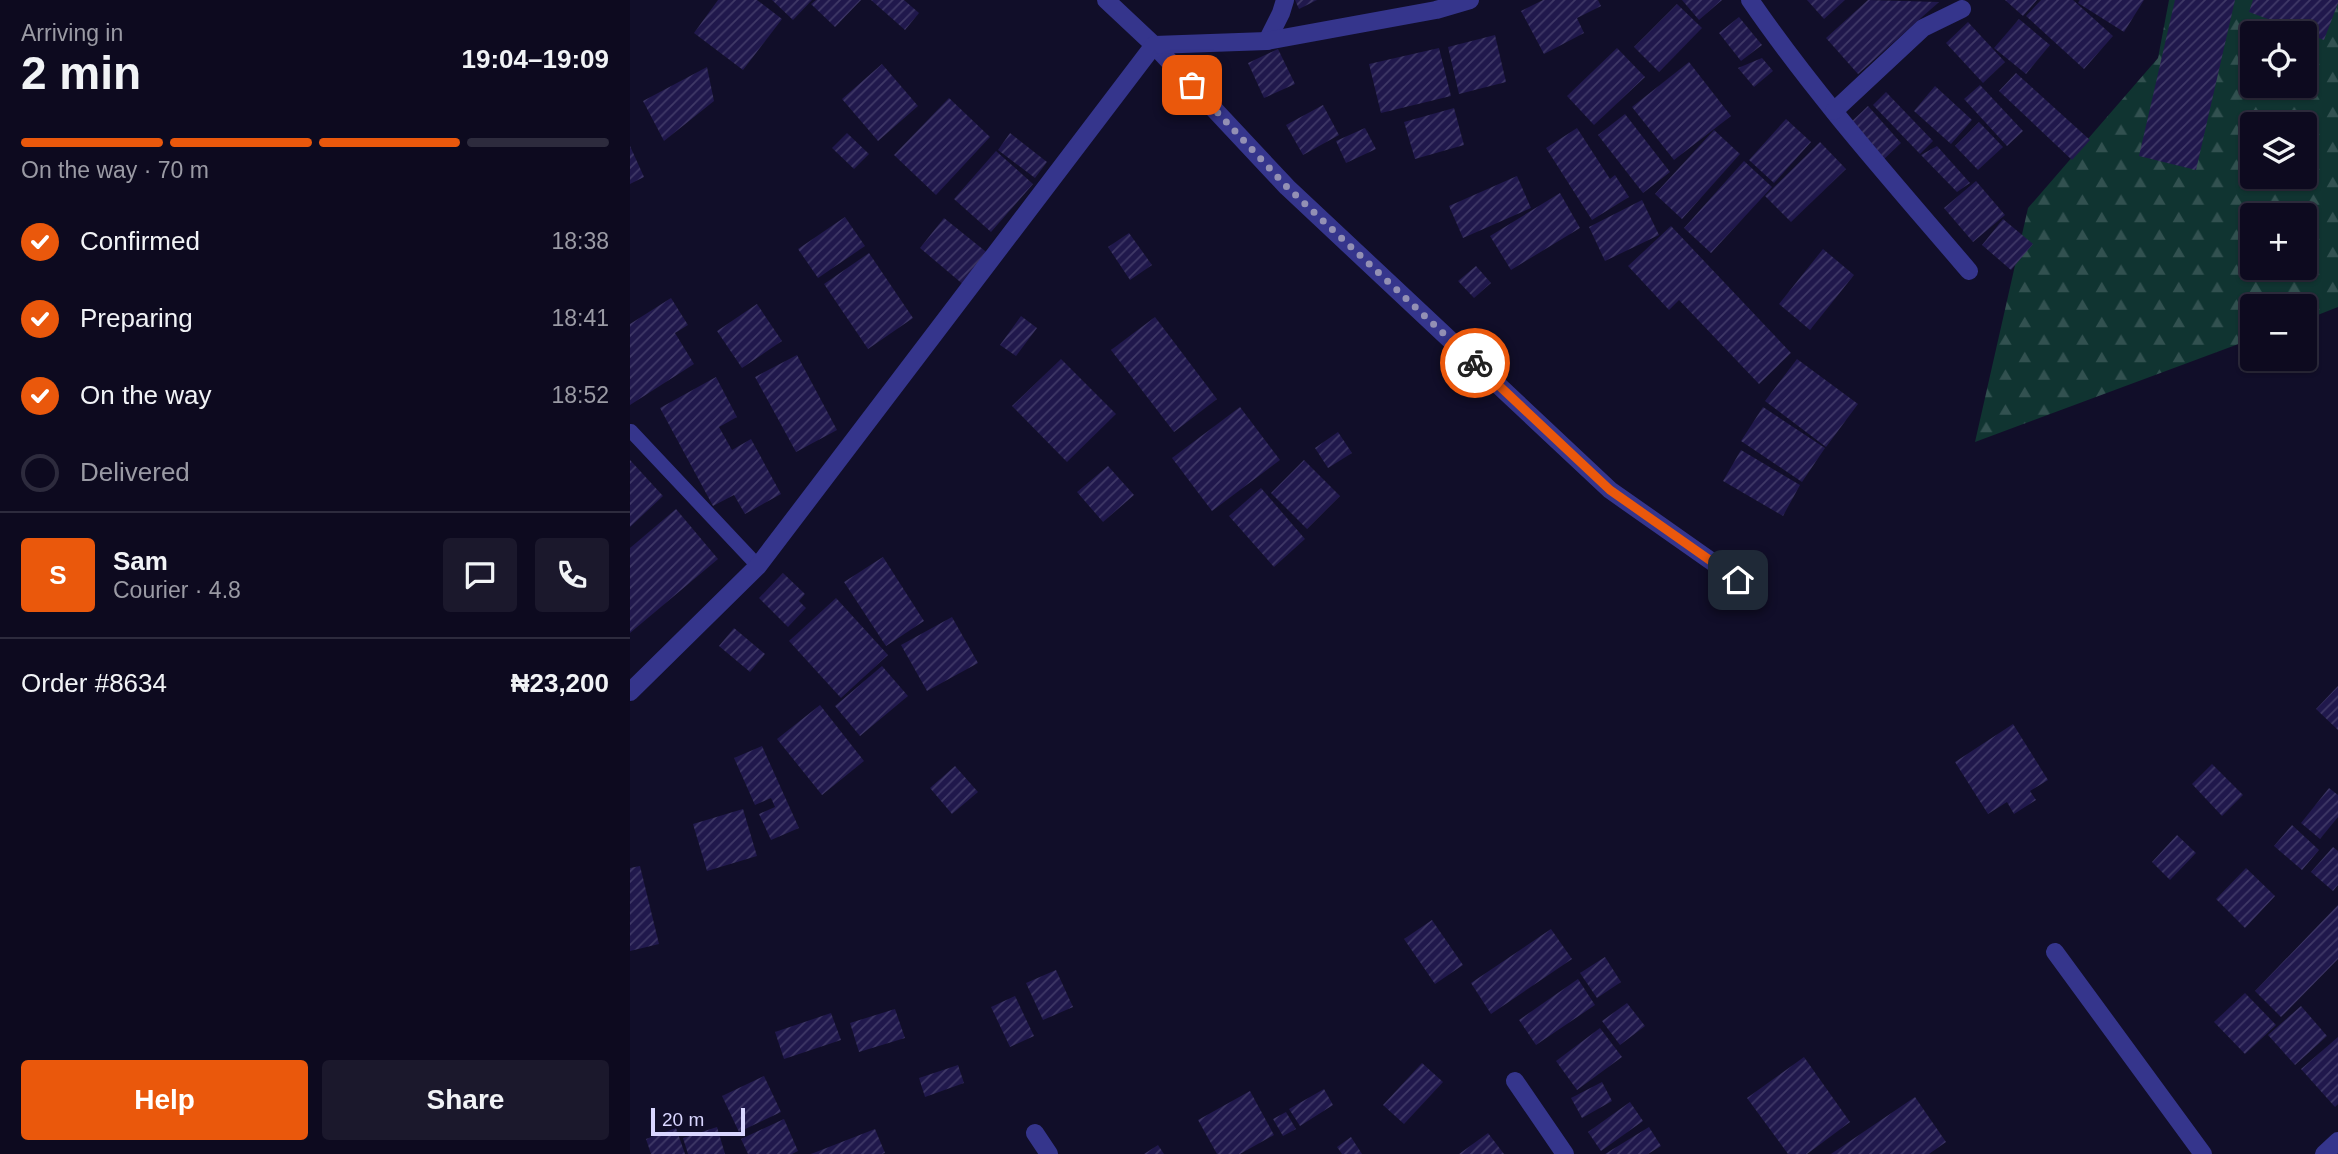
<!DOCTYPE html>
<meta charset="utf-8">
<style>
body{margin:0;font-family:Arial,sans-serif;background:#1b182c;color:#f1f3f6;height:100vh;display:flex;flex-direction:column;font-size:26px;white-space:nowrap}
*{box-sizing:border-box;margin:0}
p{font-size:23px;color:#9a9aa4}
.icon{flex:none;width:38px;height:38px;fill:none;stroke:currentColor;stroke-width:2;stroke-linecap:round;stroke-linejoin:round}
.map{position:relative;flex:1;overflow:hidden}
.panel{display:flex;flex-direction:column;background:#0d0a1f;width:630px}
.panel>*{flex:none}
.controls{position:absolute;left:1610px;top:21px;display:grid;gap:14px}
.controls a{display:grid;place-items:center;width:77px;height:77px;border-radius:7px;background:#0d0a1f;box-shadow:0 2px 5px #0004,0 0 0 2px #2d2b3d;font-size:35px}
.scale{position:absolute;left:21px;bottom:18px;width:94px;box-sizing:border-box;padding-left:7px;border:4px solid #d9d6ff;border-top:0;font-size:19px;line-height:24px;white-space:nowrap;color:#d9d6ff;-webkit-text-stroke:5px #110e29;paint-order:stroke}
.pin{position:absolute;display:grid;place-items:center;width:60px;height:60px;color:#fff;margin:-30px;border-radius:14px;box-shadow:0 4px 10px #0006}
.courier{position:absolute;display:grid;place-items:center;width:70px;height:70px;margin:-35px;border:5px solid #ea580c;border-radius:50%;background:#fff;color:#222;box-shadow:0 2px 9px #0007}
.overview em{font-style:normal;font-weight:700}
.overview div{display:flex;flex-direction:column-reverse}
.overview{display:flex;align-items:center;justify-content:space-between;height:119px;padding:0 21px}
h1{font-size:46px;font-weight:700;line-height:52px}
.bar{display:grid;grid-template-columns:repeat(4,1fr);gap:10px 7px;align-content:center;height:84px;padding:0 21px}
.bar i{height:9px;border-radius:5px;background:#2d2b3d}
.bar .active{background:#ea580c}
.bar p{grid-column:span 4}
.line{display:flex;align-items:center;gap:18px;padding:0 21px;border-top:2px solid #2d2b3d}
.line div{flex:1}
.round{display:grid;place-items:center;flex:none;width:74px;height:74px;border-radius:7px;background:#1b182c}
ol{padding:0 21px;list-style:none}
li{display:flex;align-items:center;gap:21px;height:77px}
li p{margin-inline-start:auto}
li .icon{padding:7px;border-radius:50%;background:#ea580c;color:#fff;stroke-width:4}
li:last-child{color:#9a9aa4}
li i{width:38px;height:38px;border:4px solid #2d2b3d;border-radius:50%}
.action{display:flex;gap:14px;margin-top:auto;padding:14px 21px}
.action a{flex:1;height:80px;border-radius:7px;background:#ea580c;color:#fff;font-size:28px;font-weight:700;line-height:80px;text-align:center}
.action a+a{background:#1b182c;color:#f1f3f6}
main{display:flex;flex:1;min-height:0}
.map>svg:first-child{display:block}
.forest{fill:url(#forest-firs);fill-rule:evenodd}
.building{fill:url(#building-hatch)}
.lines{fill:none;stroke-linecap:round;stroke-linejoin:round}
.service{stroke:#35358c;stroke-width:14}
.minor{stroke:#35358c;stroke-width:18}
.done{stroke:#9390b4;stroke-width:7;stroke-dasharray:0 12.6}
.route{stroke:#ea580c;stroke-width:9}
</style>
<main>
<section class="panel">
<div class="overview"><div><h1>2 min</h1><p>Arriving in</p></div><em>19:04–19:09</em></div>
<div class="bar"><i class="active"></i><i class="active"></i><i class="active"></i><i></i><p>On the way · 70 m</p></div>
<ol>
<li><svg class="icon" aria-label="check" viewBox="0 0 24 24"><path d="M5 12l5 5 9-10"/></svg>Confirmed<p>18:38</p></li>
<li><svg class="icon" aria-label="check" viewBox="0 0 24 24"><path d="M5 12l5 5 9-10"/></svg>Preparing<p>18:41</p></li>
<li><svg class="icon" aria-label="check" viewBox="0 0 24 24"><path d="M5 12l5 5 9-10"/></svg>On the way<p>18:52</p></li>
<li><i></i>Delivered</li>
</ol>
<div class="line" style="height:126px"><b class="round" style="background:#ea580c;color:#fff">S</b><div><b>Sam</b><p>Courier · 4.8</p></div><a class="round"><svg class="icon" aria-label="chat" viewBox="0 0 24 24"><path d="M4 5h16v11H9l-5 4z"/></svg></a><a class="round"><svg class="icon" aria-label="phone" viewBox="0 0 24 24"><path d="M5 4h4l2 5-3 2q2 4 5 5l2-3 5 2v4C11 20 4 13 5 4z"/></svg></a></div>
<div class="line" style="height:91px"><div>Order #8634</div><b>₦23,200</b></div>
<div class="action"><a>Help</a><a>Share</a></div>
</section>
<div class="map">
<svg width="1708" height="1154" viewBox="0 0 1708 1154">
<defs>
<pattern id="forest-firs" width="22" height="20" patternUnits="userSpaceOnUse" patternTransform="scale(1.75)"><rect width="22" height="20" fill="#103431"/><path d="M5 1l3.5 6h-7zM16 11l3.5 6h-7z" fill="#325150"/></pattern>
<pattern id="building-hatch" width="6" height="6" patternUnits="userSpaceOnUse" patternTransform="scale(1.75)"><rect width="6" height="6" fill="#20184c"/><path d="M-1 1l2-2M0 6l6-6M5 7l2-2" fill="none" stroke="#403967"/></pattern>
</defs>
<rect width="100%" height="100%" fill="#110e29"/>
<!-- forest -->
<path class="forest" d="M1539 0H1708V307L1675 320V306H1622V339L1345 442 1398 208 1528 58ZM1622 33H1675V86H1622ZM1622 124H1675V177H1622ZM1622 215H1675V268H1622Z"/>
<!-- building -->
<g class="building">
<polygon points="88,0 127,0 152,19 113,70 64,33"/>
<polygon points="142,0 182,0 163,20"/>
<polygon points="186,0 231,0 205,27 181,4"/>
<polygon points="241,0 274,0 289,13 275,30"/>
<polygon points="665,0 687,0 669,9"/>
<polygon points="913,0 968,0 971,6 947,18 954,33 914,54 891,11"/>
<polygon points="1052,0 1092,0 1069,20"/>
<polygon points="1177,0 1215,0 1194,19"/>
<polygon points="1238,0 1309,2 1228,74 1196,38"/>
<polygon points="1375,0 1407,0 1393,16"/>
<polygon points="1411,0 1443,0 1483,36 1454,69 1396,16"/>
<polygon points="1450,0 1514,0 1494,32 1448,3"/>
<polygon points="1545,0 1605,0 1566,170 1509,156"/>
<polygon points="1623,0 1708,0 1708,3 1694,40 1619,12"/>
<polygon points="1047,4 1072,28 1029,72 1004,47"/>
<polygon points="1109,17 1132,45 1111,61 1089,33"/>
<polygon points="1389,19 1420,45 1396,74 1364,48"/>
<polygon points="1338,22 1375,62 1353,83 1316,43"/>
<polygon points="865,35 876,82 829,94 818,47"/>
<polygon points="809,48 821,96 751,113 739,64"/>
<polygon points="987,48 1015,77 964,125 937,96"/>
<polygon points="648,49 665,84 634,98 618,63"/>
<polygon points="1132,58 1143,71 1124,87 1108,68"/>
<polygon points="1059,62 1101,116 1044,160 1002,107"/>
<polygon points="252,64 288,106 248,141 212,99"/>
<polygon points="77,67 84,101 34,141 13,101"/>
<polygon points="1386,73 1460,140 1442,160 1369,91"/>
<polygon points="1350,85 1393,131 1377,146 1334,99"/>
<polygon points="1305,86 1342,120 1321,144 1284,111"/>
<polygon points="1256,92 1303,141 1290,154 1243,105"/>
<polygon points="319,98 360,137 306,195 264,155"/>
<polygon points="693,105 709,135 673,155 656,125"/>
<polygon points="1238,106 1271,143 1252,161 1219,124"/>
<polygon points="824,108 834,145 785,159 774,122"/>
<polygon points="995,114 1040,172 1013,193 968,135"/>
<polygon points="1156,119 1181,142 1144,183 1119,160"/>
<polygon points="1349,122 1373,147 1348,170 1325,146"/>
<polygon points="735,128 746,149 716,163 706,141"/>
<polygon points="947,128 980,179 985,175 999,197 962,220 916,148"/>
<polygon points="1084,130 1110,154 1052,219 1025,194"/>
<polygon points="217,133 239,154 224,169 202,148"/>
<polygon points="380,133 417,162 405,178 368,150"/>
<polygon points="1190,142 1216,169 1161,222 1135,196"/>
<polygon points="0,146 14,177 0,184"/>
<polygon points="1307,146 1340,183 1327,192 1291,155"/>
<polygon points="366,151 403,184 361,232 324,199"/>
<polygon points="1114,161 1142,187 1081,253 1054,228"/>
<polygon points="887,176 901,208 833,238 819,206"/>
<polygon points="1346,181 1375,215 1343,242 1314,208"/>
<polygon points="930,193 950,228 881,270 860,236"/>
<polygon points="1012,200 1029,235 975,261 959,227"/>
<polygon points="215,217 235,246 188,278 168,249"/>
<polygon points="314,218 360,255 335,286 290,248"/>
<polygon points="1373,219 1403,244 1381,270 1352,245"/>
<polygon points="1041,226 1161,353 1129,384 1049,300 1039,310 998,266"/>
<polygon points="499,233 522,265 500,280 478,247"/>
<polygon points="1193,249 1224,275 1180,330 1149,304"/>
<polygon points="239,253 283,318 238,349 194,284"/>
<polygon points="846,266 861,283 844,298 828,281"/>
<polygon points="41,298 58,325 45,333 64,364 0,405 0,324"/>
<polygon points="127,304 152,341 112,368 87,331"/>
<polygon points="391,316 407,328 386,356 370,345"/>
<polygon points="525,317 587,399 544,432 481,350"/>
<polygon points="167,355 207,430 166,452 125,377"/>
<polygon points="431,359 486,414 437,462 382,406"/>
<polygon points="1167,359 1228,404 1196,447 1135,401"/>
<polygon points="86,377 107,417 89,427 102,450 121,439 151,494 115,514 104,495 83,506 30,408"/>
<polygon points="610,407 650,460 582,511 542,458"/>
<polygon points="1133,407 1195,448 1172,482 1111,441"/>
<polygon points="708,432 722,453 698,468 685,448"/>
<polygon points="1111,450 1170,485 1153,516 1093,481"/>
<polygon points="0,460 33,496 0,527"/>
<polygon points="674,460 710,496 677,529 641,493"/>
<polygon points="478,466 504,495 473,522 447,492"/>
<polygon points="631,488 675,539 644,567 599,516"/>
<polygon points="46,509 88,559 0,633 0,548"/>
<polygon points="253,557 294,621 256,646 214,582"/>
<polygon points="153,573 175,594 169,601 176,608 158,627 129,598"/>
<polygon points="206,598 258,655 211,698 159,641"/>
<polygon points="322,617 348,663 297,691 271,645"/>
<polygon points="104,628 135,654 120,672 89,646"/>
<polygon points="252,666 278,696 230,736 205,706"/>
<polygon points="1708,686 1708,730 1686,709"/>
<polygon points="190,705 234,761 192,795 147,739"/>
<polygon points="1383,724 1418,780 1400,791 1406,800 1384,814 1377,802 1358,814 1325,762"/>
<polygon points="132,746 169,828 141,840 129,814 145,807 141,798 125,805 104,758"/>
<polygon points="1582,764 1613,795 1592,816 1562,784"/>
<polygon points="325,766 348,792 322,814 300,788"/>
<polygon points="1699,788 1708,795 1708,817 1690,839 1671,823"/>
<polygon points="113,809 127,856 77,871 63,824"/>
<polygon points="1662,825 1689,850 1672,870 1644,846"/>
<polygon points="1547,835 1566,853 1540,880 1522,862"/>
<polygon points="1703,847 1708,851 1708,885 1703,891 1681,872"/>
<polygon points="10,866 29,944 0,951 0,868"/>
<polygon points="1616,868 1645,896 1615,928 1586,899"/>
<polygon points="1708,905 1708,959 1651,1017 1625,991"/>
<polygon points="802,920 833,965 805,984 774,939"/>
<polygon points="921,929 942,959 861,1014 841,983"/>
<polygon points="975,957 991,982 967,998 950,973"/>
<polygon points="426,970 443,1007 413,1020 396,983"/>
<polygon points="948,979 965,1005 906,1045 889,1020"/>
<polygon points="1615,993 1646,1025 1615,1054 1584,1022"/>
<polygon points="385,996 404,1036 380,1047 361,1007"/>
<polygon points="997,1003 1015,1026 990,1045 972,1021"/>
<polygon points="1671,1006 1697,1036 1665,1065 1638,1035"/>
<polygon points="265,1009 275,1038 229,1052 220,1023"/>
<polygon points="201,1013 211,1040 154,1059 145,1032"/>
<polygon points="970,1028 992,1057 947,1090 926,1061"/>
<polygon points="1708,1037 1708,1104 1705,1107 1671,1069"/>
<polygon points="1174,1057 1220,1122 1177,1154 1158,1154 1117,1098"/>
<polygon points="792,1063 813,1082 774,1124 753,1105"/>
<polygon points="328,1065 334,1083 295,1097 289,1078"/>
<polygon points="134,1076 151,1112 109,1132 92,1096"/>
<polygon points="972,1082 982,1101 952,1118 941,1098"/>
<polygon points="694,1089 703,1105 670,1126 659,1109"/>
<polygon points="620,1091 644,1135 610,1154 587,1154 568,1120"/>
<polygon points="1285,1097 1316,1142 1299,1154 1201,1154"/>
<polygon points="1000,1102 1013,1121 971,1151 958,1132"/>
<polygon points="656,1112 666,1129 653,1136 643,1119"/>
<polygon points="154,1119 168,1151 162,1154 118,1154 111,1139"/>
<polygon points="87,1127 95,1154 58,1154 53,1138"/>
<polygon points="1019,1127 1031,1146 1018,1154 975,1154"/>
<polygon points="46,1128 55,1154 21,1154 16,1139"/>
<polygon points="245,1129 255,1153 252,1154 181,1154"/>
<polygon points="858,1133 874,1154 829,1154"/>
<polygon points="721,1137 732,1154 712,1154 707,1147"/>
<polygon points="528,1145 534,1154 514,1154"/>
</g>
<g class="lines">
<!-- service -->
<polyline class="service" points="1,431 128,566"/>
<!-- minor -->
<g class="minor">
<polyline points="476,0 524,45 657,187 980,490 1108,580"/>
<path d="M1120 0C1186 96 1264 183 1339 271"/>
<polyline points="637,41 651,13 655,0"/>
<polyline points="1204,111 1293,28 1332,9"/>
<polyline points="0,692 128,566 524,45 637,41 806,10 840,0"/>
<polyline points="1425,952 1573,1154"/>
<polyline points="885,1081 935,1154"/>
<polyline points="405,1133 419,1154"/>
<polyline points="1694,1154 1708,1141"/>
</g>
</g>
<g class="lines">
<!-- done -->
<polyline class="done" points="562,85 657,187 845,363"/>
<!-- route -->
<polyline class="route" points="845,363 980,490 1108,580"/>
</g>
</svg>
<div class="controls">
<a><svg class="icon" aria-label="locate" viewBox="0 0 24 24"><circle cx="12" cy="12" r="6"/><path d="M12 2v4M12 18v4M2 12h4M18 12h4"/></svg></a>
<a><svg class="icon" aria-label="layers" viewBox="0 0 24 24"><path d="M12 4l9 5-9 5-9-5zM3 14l9 5 9-5"/></svg></a>
<a>+</a>
<a>−</a>
</div>
<div class="scale">20 m</div>
<div class="pin" style="left:562px;top:85px;background:#ea580c"><svg class="icon" aria-label="bag" viewBox="0 0 24 24"><path d="M5 8h14l-1 12H6zM9 8a3 3 0 0 1 6 0"/></svg></div>
<div class="pin" style="left:1108px;top:580px;background:#1f2937"><svg class="icon" aria-label="home" viewBox="0 0 24 24"><path d="M3 11l9-7 9 7M6 9v11h12V9"/></svg></div>
<div class="courier" style="left:845px;top:363px"><svg class="icon" aria-label="bike" viewBox="0 0 24 24"><circle cx="6" cy="16" r="4"/><circle cx="18" cy="16" r="4"/><path d="M6 16l4-8h5l3 8M10 8l3 8H6M13 5h3"/></svg></div>
</div>
</main>
